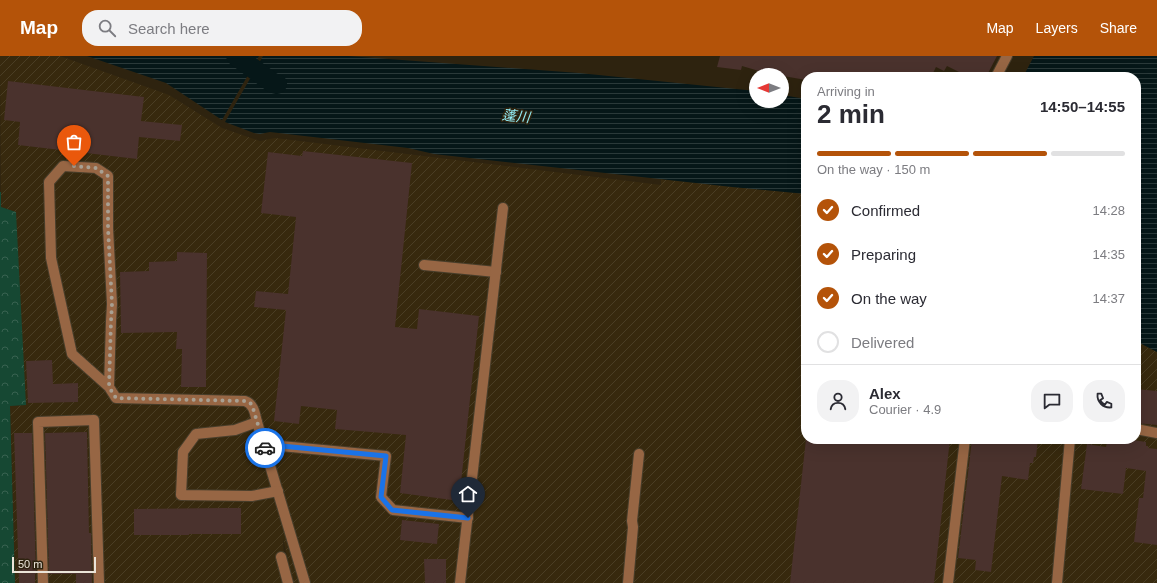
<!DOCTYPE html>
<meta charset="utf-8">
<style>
body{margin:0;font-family:Arial,"Noto Sans JP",sans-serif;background:#f2f2f3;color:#2b2b33;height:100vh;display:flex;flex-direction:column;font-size:15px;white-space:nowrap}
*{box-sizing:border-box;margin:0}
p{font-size:13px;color:#7c7c81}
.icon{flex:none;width:22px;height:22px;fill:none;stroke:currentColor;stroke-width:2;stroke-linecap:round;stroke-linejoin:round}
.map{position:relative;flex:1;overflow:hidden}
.drawer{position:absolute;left:801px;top:16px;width:340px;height:372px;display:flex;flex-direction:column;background:#fff;border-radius:16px;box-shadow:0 4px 16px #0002}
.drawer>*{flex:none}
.needle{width:26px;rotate:270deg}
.controls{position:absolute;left:749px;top:12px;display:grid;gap:8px}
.controls a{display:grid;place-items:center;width:40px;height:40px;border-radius:50%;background:#fff;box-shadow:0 4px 16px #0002;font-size:20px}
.scale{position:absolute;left:12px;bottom:10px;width:84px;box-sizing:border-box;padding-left:4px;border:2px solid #ebe4d8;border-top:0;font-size:11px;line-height:14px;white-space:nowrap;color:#ebe4d8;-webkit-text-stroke:3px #2e230f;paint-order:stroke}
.pin{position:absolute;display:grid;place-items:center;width:34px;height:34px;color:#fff;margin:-41px -17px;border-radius:50% 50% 50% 0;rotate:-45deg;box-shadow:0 0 4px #0007}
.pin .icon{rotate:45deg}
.courier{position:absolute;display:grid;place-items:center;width:40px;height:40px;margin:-20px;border:3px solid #1a73e8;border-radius:50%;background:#fff;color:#222;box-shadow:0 1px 5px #0007}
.headline em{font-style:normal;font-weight:600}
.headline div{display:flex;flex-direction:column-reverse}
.headline{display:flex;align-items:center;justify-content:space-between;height:68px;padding:0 16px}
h1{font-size:26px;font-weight:600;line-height:30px}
.bar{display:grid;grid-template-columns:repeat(4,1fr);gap:6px 4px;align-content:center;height:48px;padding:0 16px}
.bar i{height:5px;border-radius:3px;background:#e1e1e2}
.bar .current{background:#b45309}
.bar p{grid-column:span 4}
.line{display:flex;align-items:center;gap:10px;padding:0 16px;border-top:1px solid #e1e1e2}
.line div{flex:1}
.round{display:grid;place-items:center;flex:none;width:42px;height:42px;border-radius:16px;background:#f2f2f3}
ol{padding:0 16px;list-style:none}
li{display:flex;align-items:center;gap:12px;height:44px}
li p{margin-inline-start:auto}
li .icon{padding:4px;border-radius:50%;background:#b45309;color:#fff;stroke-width:4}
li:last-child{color:#7c7c81}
li i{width:22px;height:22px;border:2px solid #e1e1e2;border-radius:50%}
header{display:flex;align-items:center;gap:24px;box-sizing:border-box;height:56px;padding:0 20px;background:#b45309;color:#fff}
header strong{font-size:19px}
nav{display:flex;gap:22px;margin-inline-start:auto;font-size:14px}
.search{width:280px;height:36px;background:#f2f2f3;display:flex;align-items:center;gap:10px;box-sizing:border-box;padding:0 14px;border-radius:16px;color:#7c7c81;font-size:15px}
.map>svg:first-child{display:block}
.industrial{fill:url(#industrial-furrows)}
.forest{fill:url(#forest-crowns)}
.water{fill:url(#water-rules)}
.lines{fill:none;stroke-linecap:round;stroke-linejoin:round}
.river{stroke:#061718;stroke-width:20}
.building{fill:#4a322d}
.minor-casing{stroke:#483e2b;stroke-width:12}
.minor{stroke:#976644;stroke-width:10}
.done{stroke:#a9a092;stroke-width:4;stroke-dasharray:0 7.2}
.route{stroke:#1a73e8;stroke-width:5}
.labels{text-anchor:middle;stroke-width:3;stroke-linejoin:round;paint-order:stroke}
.water-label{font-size:14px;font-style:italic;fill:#93eff9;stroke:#2e230f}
</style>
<header>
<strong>Map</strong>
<div class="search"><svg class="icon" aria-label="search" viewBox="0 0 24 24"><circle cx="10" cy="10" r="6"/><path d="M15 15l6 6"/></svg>Search here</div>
<nav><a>Map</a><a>Layers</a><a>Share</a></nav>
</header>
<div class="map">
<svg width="1157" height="527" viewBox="0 0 1157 527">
<defs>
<pattern id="industrial-furrows" width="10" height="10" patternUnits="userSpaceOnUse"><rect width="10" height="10" fill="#37290e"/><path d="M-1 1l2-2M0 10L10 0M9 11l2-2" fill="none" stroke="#4a3e25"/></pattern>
<pattern id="forest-crowns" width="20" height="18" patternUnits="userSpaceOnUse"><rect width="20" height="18" fill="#164833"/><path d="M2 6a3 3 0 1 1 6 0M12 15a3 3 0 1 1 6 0" fill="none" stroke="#386250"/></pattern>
<pattern id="water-rules" width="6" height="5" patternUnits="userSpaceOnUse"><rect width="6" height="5" fill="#061718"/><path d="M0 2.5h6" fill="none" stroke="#2a3939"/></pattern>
</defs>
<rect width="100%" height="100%" fill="#2e230f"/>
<!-- industrial -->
<polygon class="industrial" points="0,0 60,0 169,39 222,72 260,85 275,82 661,129 661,123 806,138 806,383 1136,383 1136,285 1157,296 1157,527 293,527 283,482 285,527 15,527 10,350 26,349 1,151"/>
<!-- forest -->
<polygon class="forest" points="0,136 1,136 1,151 16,156 26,349 10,350 15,527 0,527"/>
<!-- water -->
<g class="water">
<polygon points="87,0 259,0 222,64 166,27"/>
<polygon points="263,0 348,0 579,17 756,35 756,45 782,45 782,39 806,43 806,138 732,131 434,98 408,92 270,76 260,78 254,77 225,66"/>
<polygon points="1034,0 1157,0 1157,296 1136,285 1136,21 1023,21"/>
</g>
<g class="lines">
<!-- river -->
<polyline class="river" points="236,0 273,27 277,28"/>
</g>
<!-- building -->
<g class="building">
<polygon points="720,0 997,0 986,21 969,21 947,10 944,15 936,11 931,21 877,21 867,16 864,21 806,21 806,24 766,17 742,10 741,14 717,11"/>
<polygon points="8,25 144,41 141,65 182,69 180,85 139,81 137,103 18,89 20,66 4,64"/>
<polygon points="303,95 412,107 395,271 417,273 419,253 479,260 459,445 400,437 406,379 335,373 337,354 301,350 299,368 274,365 286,254 254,251 256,235 288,238 296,161 261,157 268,96 302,100"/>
<polygon points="177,196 207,197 206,331 181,331 182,293 176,293 177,276 121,277 120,216 149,215 149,206 177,205"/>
<polygon points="52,304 53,328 78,327 78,346 28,347 26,305"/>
<polygon points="1136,333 1157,335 1157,369 1136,367"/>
<polygon points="87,376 89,477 91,477 92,527 76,527 76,518 49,518 45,377"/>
<polygon points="14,377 32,377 36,518 35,518 35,527 19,527"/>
<polygon points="806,383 950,383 934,527 790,527"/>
<polygon points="972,383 1038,383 1036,401 1034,401 1033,407 1030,407 1028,424 1002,420 991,516 975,514 976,504 958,502"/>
<polygon points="1127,383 1146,386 1146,390 1148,390 1148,392 1157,393 1157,489 1134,486 1139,442 1143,442 1146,415 1126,412 1123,438 1081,433 1087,388 1106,391 1107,386 1126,388"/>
<polygon points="222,452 241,452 241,478 189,478 189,479 134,479 134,453"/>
<polygon points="402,464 439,468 437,488 400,484"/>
<polygon points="424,503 446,503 446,527 425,527"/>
</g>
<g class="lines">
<defs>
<g id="minor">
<polyline points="996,21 1007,0"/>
<polyline points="424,209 496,216"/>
<path d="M109 331 111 265 112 248 108 172V120L96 112 63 110 49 126 51 202 72 298 109 331 116 342 245 345C254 348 255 358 257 366L305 527"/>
<polyline points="257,366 235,374 196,378 183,396 181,439 252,440 278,435"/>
<polyline points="1136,373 1157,377"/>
<polyline points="266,394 281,390 386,400 381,441 393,454 468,462"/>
<polyline points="281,501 288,527"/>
<polyline points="43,527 38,366 94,364 99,527"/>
<polyline points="460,527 503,152"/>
<polyline points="628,527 633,471 632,465 639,398"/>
<polyline points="948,527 965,383"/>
<polyline points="1057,527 1070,383"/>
</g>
</defs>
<!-- minor casing -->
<use href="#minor" class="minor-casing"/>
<!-- minor -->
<use href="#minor" class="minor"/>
</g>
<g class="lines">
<!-- done -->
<polyline class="done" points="74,110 96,112 108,120 108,172 112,248 111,265 109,331 116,342 245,345 250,347 252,349 265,392"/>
<!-- route -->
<polyline class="route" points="265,392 266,394 281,390 386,400 381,441 392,454 468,462"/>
</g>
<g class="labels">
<!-- water labels -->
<g class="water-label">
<text transform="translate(516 60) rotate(6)" y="5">蓬川</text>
</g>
</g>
</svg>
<div class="controls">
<a><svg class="needle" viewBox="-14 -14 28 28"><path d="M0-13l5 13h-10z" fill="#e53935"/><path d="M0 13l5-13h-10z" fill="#7c7c81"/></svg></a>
</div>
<div class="scale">50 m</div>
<div class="pin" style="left:74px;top:110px;background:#ea580c"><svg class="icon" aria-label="bag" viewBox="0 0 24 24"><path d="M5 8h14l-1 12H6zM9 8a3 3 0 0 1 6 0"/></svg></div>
<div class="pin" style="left:468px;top:462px;background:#1f2937"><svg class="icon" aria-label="home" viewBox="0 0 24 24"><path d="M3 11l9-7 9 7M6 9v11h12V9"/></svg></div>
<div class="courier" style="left:265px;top:392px"><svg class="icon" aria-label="car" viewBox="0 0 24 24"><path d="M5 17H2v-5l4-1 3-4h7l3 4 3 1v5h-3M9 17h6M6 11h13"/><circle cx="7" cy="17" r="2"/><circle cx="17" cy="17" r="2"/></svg></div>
<section class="drawer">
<div class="headline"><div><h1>2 min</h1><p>Arriving in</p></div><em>14:50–14:55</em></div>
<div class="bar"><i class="current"></i><i class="current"></i><i class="current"></i><i></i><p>On the way · 150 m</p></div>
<ol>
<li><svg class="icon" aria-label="check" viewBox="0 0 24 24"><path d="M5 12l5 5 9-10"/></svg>Confirmed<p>14:28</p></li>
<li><svg class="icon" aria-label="check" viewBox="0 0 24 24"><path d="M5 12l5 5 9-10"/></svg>Preparing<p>14:35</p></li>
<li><svg class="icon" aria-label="check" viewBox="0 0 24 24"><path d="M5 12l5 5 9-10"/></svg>On the way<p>14:37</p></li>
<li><i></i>Delivered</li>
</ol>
<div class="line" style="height:72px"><a class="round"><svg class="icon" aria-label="person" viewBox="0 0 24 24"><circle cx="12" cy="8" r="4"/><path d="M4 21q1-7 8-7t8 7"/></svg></a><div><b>Alex</b><p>Courier · 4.9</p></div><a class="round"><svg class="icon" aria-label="chat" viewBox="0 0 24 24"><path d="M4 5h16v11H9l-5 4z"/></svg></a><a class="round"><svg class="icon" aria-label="phone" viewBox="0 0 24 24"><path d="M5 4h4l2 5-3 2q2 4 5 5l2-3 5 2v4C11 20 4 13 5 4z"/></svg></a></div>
</section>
</div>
